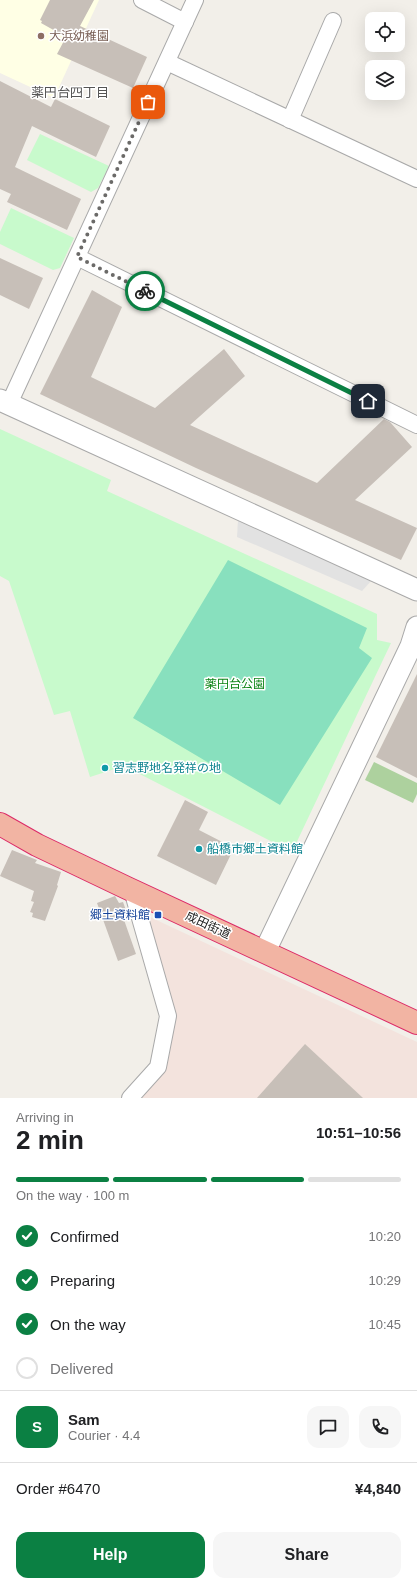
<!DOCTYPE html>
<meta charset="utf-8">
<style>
body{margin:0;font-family:Arial,"Noto Sans JP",sans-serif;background:#f6f6f6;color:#202124;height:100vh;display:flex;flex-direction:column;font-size:15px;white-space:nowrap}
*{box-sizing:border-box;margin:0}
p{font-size:13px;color:#757577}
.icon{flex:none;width:22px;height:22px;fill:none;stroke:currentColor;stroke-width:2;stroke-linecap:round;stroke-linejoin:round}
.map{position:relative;height:1098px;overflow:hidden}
.side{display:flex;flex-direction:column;background:#fff;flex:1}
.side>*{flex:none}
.fabs{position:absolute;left:365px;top:12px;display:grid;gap:8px}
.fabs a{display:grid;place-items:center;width:40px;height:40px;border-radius:8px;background:#fff;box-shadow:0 4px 16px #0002;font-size:20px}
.pin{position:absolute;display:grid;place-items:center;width:34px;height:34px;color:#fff;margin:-17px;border-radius:8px;box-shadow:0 2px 6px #0006}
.courier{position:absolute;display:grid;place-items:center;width:40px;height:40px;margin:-20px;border:3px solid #0b8043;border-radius:50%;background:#fff;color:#222;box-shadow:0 1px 5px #0007}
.headline em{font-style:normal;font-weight:600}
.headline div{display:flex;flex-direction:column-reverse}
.headline{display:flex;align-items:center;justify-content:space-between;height:68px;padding:0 16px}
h1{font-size:26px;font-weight:600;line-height:30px}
.bar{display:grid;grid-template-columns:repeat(4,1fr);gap:6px 4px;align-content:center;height:48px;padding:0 16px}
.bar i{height:5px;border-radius:3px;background:#e0e0e0}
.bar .active{background:#0b8043}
.bar p{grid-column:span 4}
.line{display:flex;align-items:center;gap:10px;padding:0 16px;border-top:1px solid #e0e0e0}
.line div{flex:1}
.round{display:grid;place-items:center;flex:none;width:42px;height:42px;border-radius:12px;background:#f6f6f6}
ol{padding:0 16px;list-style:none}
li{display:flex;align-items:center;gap:12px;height:44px}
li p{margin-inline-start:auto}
li .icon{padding:4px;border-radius:50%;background:#0b8043;color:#fff;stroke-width:4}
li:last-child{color:#757577}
li i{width:22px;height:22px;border:2px solid #e0e0e0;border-radius:50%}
.action{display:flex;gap:8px;margin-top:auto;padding:8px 16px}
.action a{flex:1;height:46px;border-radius:12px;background:#0b8043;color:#fff;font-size:16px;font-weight:600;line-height:46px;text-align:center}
.action a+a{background:#f6f6f6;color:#202124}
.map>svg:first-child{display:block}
.education{fill:#ffffe5}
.military{fill:#f3e3dd}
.forest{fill:#add19e}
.park{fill:#c8facc}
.pitch{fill:#88e0be}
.parking{fill:#e2e2e2}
.building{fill:#c7bfb8}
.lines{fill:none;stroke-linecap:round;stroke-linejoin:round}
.minor-casing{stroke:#a9a9a9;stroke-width:18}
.tertiary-casing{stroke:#a9a9a9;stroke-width:23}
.trunk-casing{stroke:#dc2a67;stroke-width:24}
.minor{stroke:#fff;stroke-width:16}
.tertiary{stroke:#fff;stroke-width:21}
.trunk{stroke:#f2b4a3;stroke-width:22}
.done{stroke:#6b6a68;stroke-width:4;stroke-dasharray:0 7.2}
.route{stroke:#0b8043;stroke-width:5}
.education-dot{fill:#8d6e63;stroke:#fff;stroke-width:1.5}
.culture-dot{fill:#0f9aa8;stroke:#fff;stroke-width:1.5}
.transit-dot{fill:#1a4fb4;stroke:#fff;stroke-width:1.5}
.labels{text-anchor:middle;stroke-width:3;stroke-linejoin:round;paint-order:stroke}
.education-label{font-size:12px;fill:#785e54;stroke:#fff;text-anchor:start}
.park-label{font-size:12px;fill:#0c8416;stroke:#fff}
.culture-label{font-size:12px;fill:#0d838f;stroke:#fff;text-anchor:start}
.transit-label{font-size:12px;fill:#164399;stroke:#fff;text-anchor:end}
.street-label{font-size:12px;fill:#222;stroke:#fff}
.neighbourhood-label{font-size:13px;fill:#555;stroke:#fff}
</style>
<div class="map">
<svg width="417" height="1098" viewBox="0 0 417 1098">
<rect width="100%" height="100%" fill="#f2efe9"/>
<!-- education -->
<polygon class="education" points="0,0 99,0 54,98 0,73"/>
<!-- military -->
<polygon class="military" points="150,917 417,1042 417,1098 141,1098 166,1070 173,1012 148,919"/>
<!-- forest -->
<polygon class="forest" points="374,762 417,783 417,794 413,803 365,780"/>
<!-- park -->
<g class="park">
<polygon points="40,134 109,166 98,188 91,192 27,160"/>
<polygon points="11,208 74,238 60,268 53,270 0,244 0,232"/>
<polygon points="0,429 111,480 107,491 377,614 377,640 391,643 292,852 124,766 90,777 70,711 54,715 9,581 0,576"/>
</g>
<!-- pitch -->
<polygon class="pitch" points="228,560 367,628 359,648 372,658 280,805 133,718"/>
<!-- parking -->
<polygon class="parking" points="238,520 372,580 362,591 237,537"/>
<!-- building -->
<g class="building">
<polygon points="50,0 94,0 80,26 147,57 133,88 57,54 66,37 41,23 42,21 40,20"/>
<polygon points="0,81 51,107 55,99 110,126 96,157 32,126 15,167 81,199 67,230 7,202 11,194 0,189"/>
<polygon points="0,258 43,278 29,309 0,295"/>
<polygon points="92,290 122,307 91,377 155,408 224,349 245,376 190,425 317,483 384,419 390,422 412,447 355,500 417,528 401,560 196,468 40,394"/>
<polygon points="417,674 417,778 376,757"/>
<polygon points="185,800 208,812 199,830 234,848 216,885 157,856"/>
<polygon points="12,850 37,860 35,863 61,872 57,885 58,886 45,921 32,917 33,913 30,912 34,902 31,901 34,891 0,876"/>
<polygon points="115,896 119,903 123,902 128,916 123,917 136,954 118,961 97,903"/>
<polygon points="305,1044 363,1098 257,1098"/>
</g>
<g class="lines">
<defs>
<g id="minor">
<polyline points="142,0 185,22"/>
<polyline points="167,62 417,179"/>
<polyline points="290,120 333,21"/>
<polyline points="77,257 417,425"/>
<polyline points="9,404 195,0"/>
<polyline points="130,1098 158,1067 168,1016 132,890"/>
</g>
<g id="tertiary">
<polyline points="0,400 417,590"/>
<polyline points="265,951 411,646 417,627"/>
</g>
<polyline id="trunk" points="0,824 37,845 127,888 417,1023"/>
</defs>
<!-- minor casing -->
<use href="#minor" class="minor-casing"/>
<!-- tertiary casing -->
<use href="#tertiary" class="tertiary-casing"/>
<!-- trunk casing -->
<use href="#trunk" class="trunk-casing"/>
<!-- minor -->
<use href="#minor" class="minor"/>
<!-- tertiary -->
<use href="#tertiary" class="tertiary"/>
<!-- trunk -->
<use href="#trunk" class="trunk"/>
</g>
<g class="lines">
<!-- done -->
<polyline class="done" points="145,291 77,257 148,102"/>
<!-- route -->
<polyline class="route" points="145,291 368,401"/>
</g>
<!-- markers -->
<circle class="education-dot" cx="41" cy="36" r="4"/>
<g class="culture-dot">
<circle cx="105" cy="768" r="4"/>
<circle cx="199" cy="849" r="4"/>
</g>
<rect class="transit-dot" x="154" y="911" width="8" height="8" rx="2"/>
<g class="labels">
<!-- education labels -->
<g class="education-label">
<text x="49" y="40">大浜幼稚園</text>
</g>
<!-- park labels -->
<g class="park-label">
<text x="235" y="688">薬円台公園</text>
</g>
<!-- culture labels -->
<g class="culture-label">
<text x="113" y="772">習志野地名発祥の地</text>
<text x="207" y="853">船橋市郷土資料館</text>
</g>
<!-- transit labels -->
<g class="transit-label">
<text x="150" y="919">郷土資料館</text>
</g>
<!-- street labels -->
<g class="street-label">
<text transform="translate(208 925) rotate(25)" y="4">成田街道</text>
</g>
<!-- neighbourhood labels -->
<g class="neighbourhood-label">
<text x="70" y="97">薬円台四丁目</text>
</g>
</g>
</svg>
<div class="fabs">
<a><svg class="icon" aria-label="locate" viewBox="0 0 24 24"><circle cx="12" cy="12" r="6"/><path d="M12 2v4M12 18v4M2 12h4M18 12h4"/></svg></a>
<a><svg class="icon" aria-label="layers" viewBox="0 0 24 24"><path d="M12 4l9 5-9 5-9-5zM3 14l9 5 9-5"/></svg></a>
</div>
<div class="pin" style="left:148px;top:102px;background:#ea580c"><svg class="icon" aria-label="bag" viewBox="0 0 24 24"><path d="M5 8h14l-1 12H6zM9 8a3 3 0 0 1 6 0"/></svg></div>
<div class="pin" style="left:368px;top:401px;background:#1f2937"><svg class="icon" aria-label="home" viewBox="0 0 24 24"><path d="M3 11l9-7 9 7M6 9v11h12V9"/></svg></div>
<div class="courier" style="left:145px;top:291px"><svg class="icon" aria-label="bike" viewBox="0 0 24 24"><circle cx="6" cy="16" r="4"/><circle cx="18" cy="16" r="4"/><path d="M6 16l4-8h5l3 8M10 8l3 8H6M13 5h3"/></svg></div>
</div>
<section class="side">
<div class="headline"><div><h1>2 min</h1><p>Arriving in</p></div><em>10:51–10:56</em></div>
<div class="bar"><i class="active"></i><i class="active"></i><i class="active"></i><i></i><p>On the way · 100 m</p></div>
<ol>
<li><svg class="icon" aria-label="check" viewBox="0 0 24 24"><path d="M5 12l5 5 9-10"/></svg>Confirmed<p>10:20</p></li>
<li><svg class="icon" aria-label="check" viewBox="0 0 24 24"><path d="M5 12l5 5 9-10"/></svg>Preparing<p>10:29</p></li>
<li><svg class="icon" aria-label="check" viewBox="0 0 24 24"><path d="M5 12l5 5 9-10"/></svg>On the way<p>10:45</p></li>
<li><i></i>Delivered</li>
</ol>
<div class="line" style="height:72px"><b class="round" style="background:#0b8043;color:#fff">S</b><div><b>Sam</b><p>Courier · 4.4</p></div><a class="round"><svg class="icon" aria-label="chat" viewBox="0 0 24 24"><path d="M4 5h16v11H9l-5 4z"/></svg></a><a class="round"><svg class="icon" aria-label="phone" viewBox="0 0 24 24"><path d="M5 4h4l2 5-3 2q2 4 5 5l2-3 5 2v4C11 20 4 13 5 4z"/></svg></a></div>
<div class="line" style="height:52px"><div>Order #6470</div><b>¥4,840</b></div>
<div class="action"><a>Help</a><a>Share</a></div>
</section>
